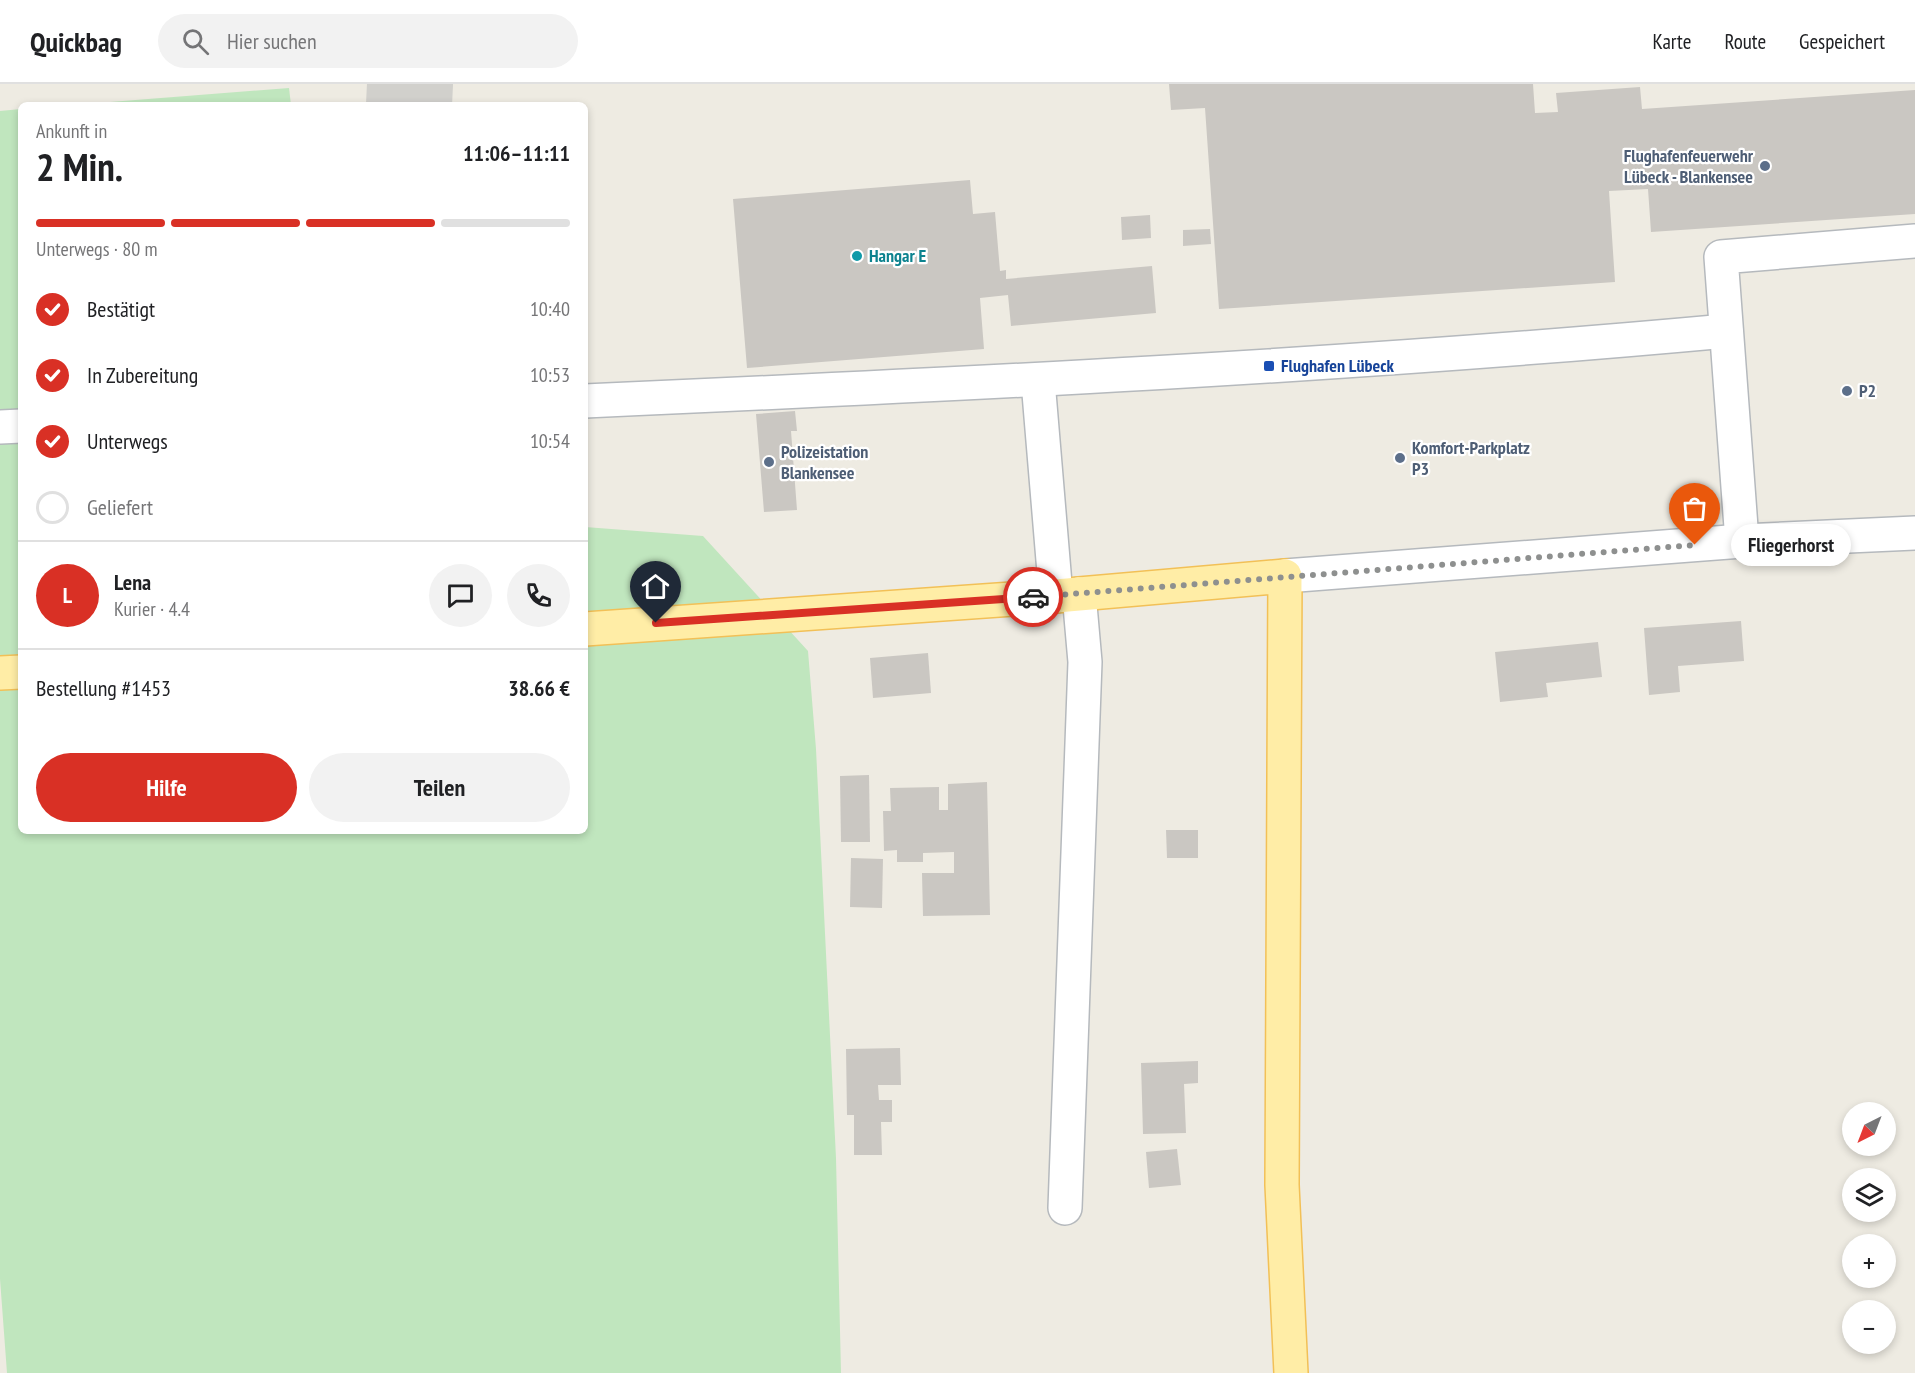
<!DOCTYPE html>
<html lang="de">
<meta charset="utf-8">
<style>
body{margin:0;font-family:"PT Sans Narrow",sans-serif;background:#f2f2f2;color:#202124;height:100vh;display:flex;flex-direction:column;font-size:22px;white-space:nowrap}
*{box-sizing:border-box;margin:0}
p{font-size:20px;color:#757577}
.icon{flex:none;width:33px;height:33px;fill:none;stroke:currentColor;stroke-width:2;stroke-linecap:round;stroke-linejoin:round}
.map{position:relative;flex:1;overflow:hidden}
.panel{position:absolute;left:18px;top:18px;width:570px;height:732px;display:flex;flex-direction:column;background:#fff;border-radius:9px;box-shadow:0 3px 9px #0003}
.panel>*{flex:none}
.needle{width:39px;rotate:222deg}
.tools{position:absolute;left:1842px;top:1018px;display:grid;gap:12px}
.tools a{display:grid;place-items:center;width:54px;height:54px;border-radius:50%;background:#fff;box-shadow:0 3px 9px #0003;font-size:30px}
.pin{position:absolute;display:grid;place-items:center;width:51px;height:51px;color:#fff;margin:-62px -26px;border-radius:50% 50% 50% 0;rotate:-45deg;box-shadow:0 0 6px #0007}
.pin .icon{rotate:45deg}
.courier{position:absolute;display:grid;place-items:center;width:60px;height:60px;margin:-30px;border:4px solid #d93025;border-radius:50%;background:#fff;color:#222;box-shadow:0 2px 8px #0007}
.bubble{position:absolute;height:42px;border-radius:21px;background:#fff;box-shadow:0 3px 9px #0003;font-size:20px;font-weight:800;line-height:42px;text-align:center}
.overview em{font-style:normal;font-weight:800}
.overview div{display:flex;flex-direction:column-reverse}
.overview{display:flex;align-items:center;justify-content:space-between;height:102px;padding:0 18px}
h1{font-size:39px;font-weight:800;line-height:45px}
.bar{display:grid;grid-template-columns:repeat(4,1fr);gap:9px 6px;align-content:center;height:72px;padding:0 18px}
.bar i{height:8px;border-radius:4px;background:#e0e0e0}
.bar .on{background:#d93025}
.bar p{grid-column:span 4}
.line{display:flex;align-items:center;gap:15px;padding:0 18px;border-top:2px solid #e0e0e0}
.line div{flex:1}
.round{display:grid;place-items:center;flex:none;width:63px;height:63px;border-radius:32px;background:#f2f2f2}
ol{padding:0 18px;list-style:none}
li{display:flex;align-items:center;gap:18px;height:66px}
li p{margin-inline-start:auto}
li .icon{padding:6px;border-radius:50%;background:#d93025;color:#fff;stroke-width:4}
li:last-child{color:#757577}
li i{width:33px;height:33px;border:3px solid #e0e0e0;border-radius:50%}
.primary-button{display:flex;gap:12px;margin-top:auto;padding:12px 18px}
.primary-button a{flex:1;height:69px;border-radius:36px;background:#d93025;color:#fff;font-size:24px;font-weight:800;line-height:69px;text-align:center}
.primary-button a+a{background:#f2f2f2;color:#202124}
header{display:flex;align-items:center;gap:36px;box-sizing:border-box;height:84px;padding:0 30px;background:#fff;border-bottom:2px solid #e0e0e0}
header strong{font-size:28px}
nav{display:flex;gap:33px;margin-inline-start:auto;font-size:21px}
.search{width:420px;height:54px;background:#f2f2f2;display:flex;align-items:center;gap:15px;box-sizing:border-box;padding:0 21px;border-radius:33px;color:#757577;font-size:22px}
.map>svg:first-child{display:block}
.green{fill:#c0e6be}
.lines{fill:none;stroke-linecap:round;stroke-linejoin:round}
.taxiway{stroke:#d1d0cc;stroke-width:86}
.building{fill:#cac7c2}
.minor-casing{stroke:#b5b9bd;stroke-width:36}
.major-casing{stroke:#f2c057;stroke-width:36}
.minor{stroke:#fff;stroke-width:33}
.major{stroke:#ffeda6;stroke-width:33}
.done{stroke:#8e908f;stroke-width:6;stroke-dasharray:0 10.8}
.route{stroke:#d93025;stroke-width:8}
.service-dot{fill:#5c6f8a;stroke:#fff;stroke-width:2}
.culture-dot{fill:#0f9aa8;stroke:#fff;stroke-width:2}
.transit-dot{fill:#1a4fb4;stroke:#fff;stroke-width:2}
.labels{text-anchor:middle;stroke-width:4.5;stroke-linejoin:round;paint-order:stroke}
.service-label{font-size:18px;font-weight:bold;fill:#4e5e75;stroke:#fff;text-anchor:start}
.culture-label{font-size:18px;font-weight:bold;fill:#0d838f;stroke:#fff;text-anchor:start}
.transit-label{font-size:18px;font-weight:bold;fill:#164399;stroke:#fff;text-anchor:start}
</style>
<header>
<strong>Quickbag</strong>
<div class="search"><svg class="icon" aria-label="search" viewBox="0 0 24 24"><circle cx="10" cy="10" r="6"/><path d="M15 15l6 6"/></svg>Hier suchen</div>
<nav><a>Karte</a><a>Route</a><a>Gespeichert</a></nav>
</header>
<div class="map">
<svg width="1915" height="1289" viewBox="0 0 1915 1289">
<rect width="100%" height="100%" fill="#eeebe2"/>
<!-- green -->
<g class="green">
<polygon points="289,4 291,21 72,21"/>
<polygon points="21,25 21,325 0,326 0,27"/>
<polygon points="21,356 21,747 585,747 585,443 703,452 808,567 816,665 836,1074 841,1289 7,1289 0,1195 0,357"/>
</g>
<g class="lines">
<!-- taxiway -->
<polyline class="taxiway" points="409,21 410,0"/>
</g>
<!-- building -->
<g class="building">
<polygon points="1169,0 1533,0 1535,29 1558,28 1556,9 1640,3 1642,25 1915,6 1915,130 1651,148 1648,105 1609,107 1615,198 1219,225 1205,24 1171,26"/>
<polygon points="970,96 973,130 995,128 1000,187 1006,186 1006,195 1152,182 1156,229 1011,242 1008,211 980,214 984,265 747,284 733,115"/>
<polygon points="1150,131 1151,154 1122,156 1121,133"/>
<polygon points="1210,145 1211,160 1183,162 1183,146"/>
<polygon points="795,327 797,347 791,347 797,426 764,428 756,330"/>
<polygon points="1741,537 1744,577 1678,582 1680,608 1649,611 1644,544"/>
<polygon points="1598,558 1602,593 1546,599 1548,613 1500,618 1495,568"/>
<polygon points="928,569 931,609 873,614 870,574"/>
<polygon points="869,691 870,758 841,758 840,692"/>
<polygon points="987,698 990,831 923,832 922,789 954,789 954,768 923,769 923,778 897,778 897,766 884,767 883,727 891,727 890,704 939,703 939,726 948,726 948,700"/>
<polygon points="1166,746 1198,746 1198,774 1167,774"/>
<polygon points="851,774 883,775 882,824 850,823"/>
<polygon points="900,964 901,1001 878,1001 879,1016 892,1016 892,1038 881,1038 882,1071 854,1071 854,1031 847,1031 846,965"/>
<polygon points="1198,977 1198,999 1184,1000 1186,1049 1143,1050 1141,979"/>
<polygon points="1177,1065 1181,1101 1149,1104 1146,1068"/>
</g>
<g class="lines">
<defs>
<g id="minor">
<polyline points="1038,297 1056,512"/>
<path d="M585 317C966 300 1346 282 1726 247"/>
<polyline points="0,343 21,342"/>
<polyline points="1742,457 1721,173 1915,157"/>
<polyline points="1285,492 1742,457 1915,449"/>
<polyline points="1065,1124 1085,578 1079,510"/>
</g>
<g id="major">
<polyline points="585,545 1056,512 1285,492 1282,1101 1291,1289"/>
<polyline points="0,589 21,588"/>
</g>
</defs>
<!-- minor casing -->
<use href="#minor" class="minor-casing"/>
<!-- major casing -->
<use href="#major" class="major-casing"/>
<!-- minor -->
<use href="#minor" class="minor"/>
<!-- major -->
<use href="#major" class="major"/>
</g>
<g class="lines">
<!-- done -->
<polyline class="done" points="1033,513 1695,461"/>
<!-- route -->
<polyline class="route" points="656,539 1033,513"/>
</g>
<!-- markers -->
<g class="service-dot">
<circle cx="1765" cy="82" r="6"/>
<circle cx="1847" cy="307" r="6"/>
<circle cx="1400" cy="374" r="6"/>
<circle cx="769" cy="378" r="6"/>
</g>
<circle class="culture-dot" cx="857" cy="172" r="6"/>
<rect class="transit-dot" x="1263" y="276" width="12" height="12" rx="3"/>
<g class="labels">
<!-- service labels -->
<g class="service-label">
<text x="1753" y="78" text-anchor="end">Flughafenfeuerwehr<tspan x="1753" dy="21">Lübeck - Blankensee</tspan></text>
<text x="1859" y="313">P2</text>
<text x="1412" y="370">Komfort-Parkplatz<tspan x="1412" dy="21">P3</tspan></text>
<text x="781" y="374">Polizeistation<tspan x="781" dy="21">Blankensee</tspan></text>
</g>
<!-- culture labels -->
<g class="culture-label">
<text x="869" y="178">Hangar E</text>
</g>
<!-- transit labels -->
<g class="transit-label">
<text x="1281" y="288">Flughafen Lübeck</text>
</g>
</g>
</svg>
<div class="tools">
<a><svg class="needle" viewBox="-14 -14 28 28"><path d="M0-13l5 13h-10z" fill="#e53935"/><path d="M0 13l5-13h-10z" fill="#757577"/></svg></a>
<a><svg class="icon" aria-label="layers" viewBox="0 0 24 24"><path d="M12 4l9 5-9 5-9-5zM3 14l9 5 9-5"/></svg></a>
<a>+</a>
<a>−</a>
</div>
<div class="pin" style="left:1695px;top:461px;background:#ea580c"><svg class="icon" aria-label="bag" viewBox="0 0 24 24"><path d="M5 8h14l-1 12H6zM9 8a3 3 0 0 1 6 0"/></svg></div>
<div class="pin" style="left:656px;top:539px;background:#1f2937"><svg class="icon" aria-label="home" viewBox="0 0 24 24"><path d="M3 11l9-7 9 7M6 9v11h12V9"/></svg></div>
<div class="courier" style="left:1033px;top:513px"><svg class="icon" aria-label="car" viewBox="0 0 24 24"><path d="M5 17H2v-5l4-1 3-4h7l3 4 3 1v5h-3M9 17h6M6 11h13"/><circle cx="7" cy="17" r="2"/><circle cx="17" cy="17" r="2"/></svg></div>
<div class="bubble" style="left:1731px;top:440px;width:120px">Fliegerhorst</div>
<section class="panel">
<div class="overview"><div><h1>2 Min.</h1><p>Ankunft in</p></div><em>11:06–11:11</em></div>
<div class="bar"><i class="on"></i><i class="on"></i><i class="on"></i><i></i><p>Unterwegs · 80 m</p></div>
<ol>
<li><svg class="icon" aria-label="check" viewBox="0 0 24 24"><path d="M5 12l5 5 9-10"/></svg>Bestätigt<p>10:40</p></li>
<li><svg class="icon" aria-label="check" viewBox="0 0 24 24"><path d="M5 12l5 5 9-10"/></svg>In Zubereitung<p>10:53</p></li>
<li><svg class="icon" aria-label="check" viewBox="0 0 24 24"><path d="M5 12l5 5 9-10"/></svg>Unterwegs<p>10:54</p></li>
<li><i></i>Geliefert</li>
</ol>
<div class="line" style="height:108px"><b class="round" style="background:#d93025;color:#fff">L</b><div><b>Lena</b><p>Kurier · 4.4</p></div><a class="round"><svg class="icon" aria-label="chat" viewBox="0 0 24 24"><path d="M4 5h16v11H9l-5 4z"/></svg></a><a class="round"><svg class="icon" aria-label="phone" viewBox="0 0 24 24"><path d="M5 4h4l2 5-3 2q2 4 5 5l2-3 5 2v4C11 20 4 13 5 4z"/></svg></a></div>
<div class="line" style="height:78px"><div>Bestellung #1453</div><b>38.66 €</b></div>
<div class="primary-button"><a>Hilfe</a><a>Teilen</a></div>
</section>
</div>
